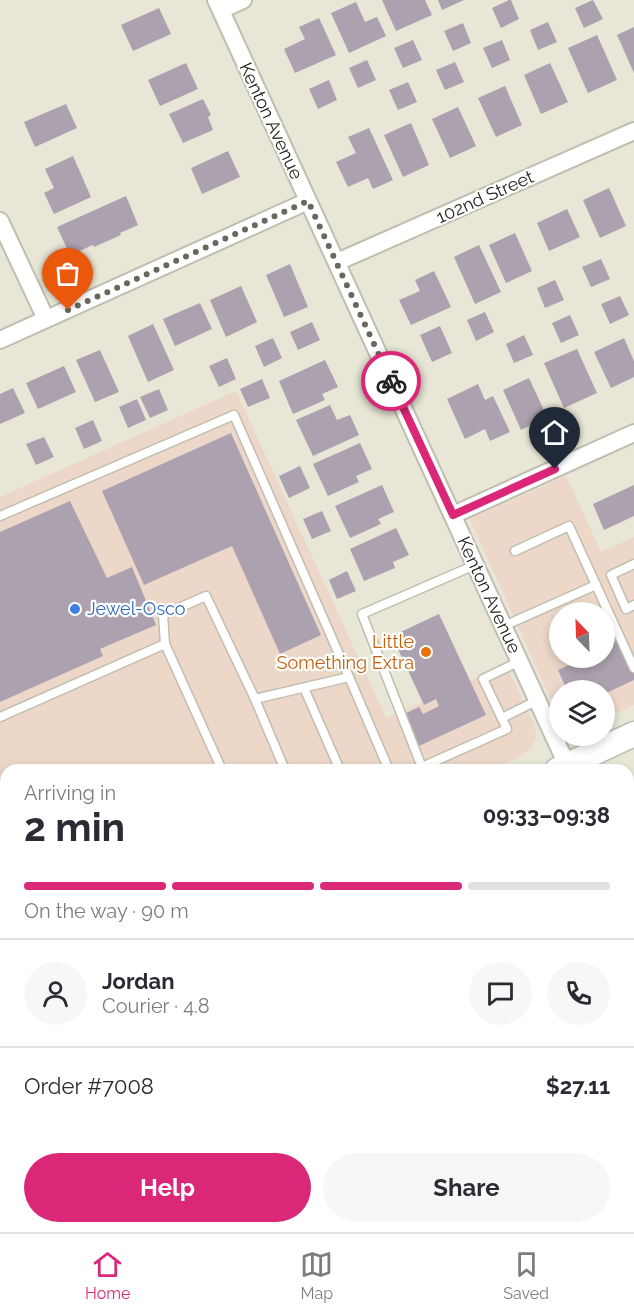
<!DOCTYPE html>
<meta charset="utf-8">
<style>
body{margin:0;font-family:Raleway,sans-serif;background:#f7f7f7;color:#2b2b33;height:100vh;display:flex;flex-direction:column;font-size:22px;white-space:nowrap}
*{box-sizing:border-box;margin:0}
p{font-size:20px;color:#7c7c81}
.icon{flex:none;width:33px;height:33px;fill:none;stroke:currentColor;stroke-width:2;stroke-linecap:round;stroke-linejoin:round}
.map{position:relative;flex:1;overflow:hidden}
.sheet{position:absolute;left:0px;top:764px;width:634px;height:470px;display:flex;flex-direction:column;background:#fff;border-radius:18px 18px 0 0;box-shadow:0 3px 9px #0003}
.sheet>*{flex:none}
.needle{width:39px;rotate:337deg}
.tools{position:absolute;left:549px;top:602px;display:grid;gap:12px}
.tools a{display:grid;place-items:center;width:66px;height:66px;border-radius:50%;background:#fff;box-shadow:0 3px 9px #0003;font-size:30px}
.pin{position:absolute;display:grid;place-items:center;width:51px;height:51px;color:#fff;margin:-62px -26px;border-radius:50% 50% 50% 0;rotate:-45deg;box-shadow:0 0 6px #0007}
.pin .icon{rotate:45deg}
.courier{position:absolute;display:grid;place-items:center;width:60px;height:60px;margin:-30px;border:4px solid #db2777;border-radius:50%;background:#fff;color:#222;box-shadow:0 2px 8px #0007}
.headline em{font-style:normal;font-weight:700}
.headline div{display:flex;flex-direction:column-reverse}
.headline{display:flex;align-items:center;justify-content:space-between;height:102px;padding:0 24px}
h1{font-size:39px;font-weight:700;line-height:45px}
.bar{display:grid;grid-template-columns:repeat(4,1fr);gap:9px 6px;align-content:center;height:72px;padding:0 24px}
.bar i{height:8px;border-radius:4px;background:#e1e1e2}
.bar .on{background:#db2777}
.bar p{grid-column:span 4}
.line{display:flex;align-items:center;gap:15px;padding:0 24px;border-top:2px solid #e1e1e2}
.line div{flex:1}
.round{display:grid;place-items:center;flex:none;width:63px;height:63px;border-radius:32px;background:#f7f7f7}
.cta{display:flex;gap:12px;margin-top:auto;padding:12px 24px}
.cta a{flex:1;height:69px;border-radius:36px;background:#db2777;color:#fff;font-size:24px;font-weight:700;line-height:69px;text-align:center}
.cta a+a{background:#f7f7f7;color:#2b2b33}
.dock{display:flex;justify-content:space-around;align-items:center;height:84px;border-top:2px solid #e1e1e2;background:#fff;font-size:16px;color:#7c7c81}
.dock a{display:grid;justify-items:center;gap:3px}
.dock .on{color:#db2777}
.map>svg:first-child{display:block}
.commercial{fill:#ecd7c9;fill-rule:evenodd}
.building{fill:#aca2af}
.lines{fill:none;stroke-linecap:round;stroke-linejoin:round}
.service-casing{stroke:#c0beaf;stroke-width:11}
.minor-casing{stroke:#c0beaf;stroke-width:20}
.secondary-casing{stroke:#c0beaf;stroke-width:27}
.service{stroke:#fff;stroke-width:8}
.minor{stroke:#fff;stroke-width:16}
.secondary{stroke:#fff;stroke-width:24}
.done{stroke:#69675e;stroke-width:6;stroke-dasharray:0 10.8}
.route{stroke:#db2777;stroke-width:8}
.shop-dot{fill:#3f7fe0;stroke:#fff;stroke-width:2}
.food-dot{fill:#e8710a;stroke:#fff;stroke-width:2}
.labels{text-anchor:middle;stroke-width:4.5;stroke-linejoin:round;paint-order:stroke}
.street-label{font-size:18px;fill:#24231d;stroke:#fff}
.shop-label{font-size:18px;fill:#366cbe;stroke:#fff;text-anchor:start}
.food-label{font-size:18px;fill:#c56008;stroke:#fff;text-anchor:end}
</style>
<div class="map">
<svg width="634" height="1232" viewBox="0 0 634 1232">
<rect width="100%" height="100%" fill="#e8e6d6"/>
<!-- commercial -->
<g class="commercial">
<polygon points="236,391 386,718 506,665 535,726 536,739 530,749 518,758 492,769 6,770 6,989 0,991 0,497"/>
<path d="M566 476 601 552 634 537V705L605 718 604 690H560L559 718 470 519ZM560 612H604V657H560Z"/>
<polygon points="634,777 634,913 629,915 628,779"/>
<polygon points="6,1048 6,1227 85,1227 87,1232 0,1232 0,1051"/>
</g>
<!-- building -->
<g class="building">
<polygon points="382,0 425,0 432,15 396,31"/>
<polygon points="438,0 464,0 442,10"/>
<polygon points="509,0 511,0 519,19 501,28 492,8"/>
<polygon points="593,0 603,19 584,28 575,8"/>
<polygon points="356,2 365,22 377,17 386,36 349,53 331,13"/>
<polygon points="159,8 171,34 133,51 121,25"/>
<polygon points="319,18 336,55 295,73 284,49 305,39 299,27"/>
<polygon points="548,22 557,42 538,50 530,30"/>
<polygon points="463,23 471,43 453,51 444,31"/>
<polygon points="634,27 634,73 617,35"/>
<polygon points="597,35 617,80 588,93 568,48"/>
<polygon points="413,40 422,60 403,68 394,48"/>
<polygon points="502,40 510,60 492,68 483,48"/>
<polygon points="367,60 376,80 358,88 349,68"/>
<polygon points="455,62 464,82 445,90 436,70"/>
<polygon points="186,63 198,89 160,106 148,80"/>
<polygon points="550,63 568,102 541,114 524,75"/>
<polygon points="329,80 337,100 318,109 309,89"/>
<polygon points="408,82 417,102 398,110 389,90"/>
<polygon points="505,86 522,125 496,137 478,98"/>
<polygon points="203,99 211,115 208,117 213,130 183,143 169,114"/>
<polygon points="66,104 77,128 35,147 24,122"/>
<polygon points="458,107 476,146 450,158 432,119"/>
<polygon points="411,123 429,165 403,177 384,135"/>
<polygon points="369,128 393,180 373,189 368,178 348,187 336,162 356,153 348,137"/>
<polygon points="228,151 240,177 202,194 191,168"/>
<polygon points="73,156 91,197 54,214 44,193 54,188 45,169"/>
<polygon points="609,188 626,226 600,238 583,200"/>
<polygon points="126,196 138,225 120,233 121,235 94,247 93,245 70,255 57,227"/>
<polygon points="567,209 580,237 549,251 537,223"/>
<polygon points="515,233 532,271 506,283 489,245"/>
<polygon points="479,245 501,292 475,304 454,257"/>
<polygon points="601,259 610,279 591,287 582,267"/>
<polygon points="290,264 308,307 284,317 266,275"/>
<polygon points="434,271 451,307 411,325 399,300 420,291 415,280"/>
<polygon points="555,280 564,300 545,308 537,288"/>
<polygon points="241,286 257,322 226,337 210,300"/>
<polygon points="620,296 629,315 610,324 601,304"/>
<polygon points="200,303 212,329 175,346 163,319"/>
<polygon points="485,312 494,332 476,341 467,320"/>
<polygon points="570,315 579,335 561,343 552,323"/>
<polygon points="312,322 320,340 298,350 290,332"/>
<polygon points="153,324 174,370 148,382 128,336"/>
<polygon points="440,326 452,353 432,362 420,335"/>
<polygon points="524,335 533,355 514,363 506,344"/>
<polygon points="273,338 282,358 264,367 255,346"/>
<polygon points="624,338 634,361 634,377 611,388 594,352"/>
<polygon points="577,349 597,393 564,408 544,363"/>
<polygon points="100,350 119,392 95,402 76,360"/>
<polygon points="227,358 236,379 219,387 209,366"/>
<polygon points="325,360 338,387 322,394 325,400 293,414 279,381"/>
<polygon points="64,366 76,392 38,409 26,383"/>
<polygon points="529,378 547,417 521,430 503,390"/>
<polygon points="262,379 270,398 248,407 240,389"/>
<polygon points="478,384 485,400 493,396 510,432 490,441 485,429 465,439 447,399"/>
<polygon points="13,388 25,413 0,424 0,394"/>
<polygon points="159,389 168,410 150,418 140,397"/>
<polygon points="137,399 146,420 128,428 119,407"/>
<polygon points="330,405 337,420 350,415 359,435 313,456 296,420"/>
<polygon points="93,420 102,441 84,449 75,428"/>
<polygon points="231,433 321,635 280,654 232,546 144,585 102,491"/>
<polygon points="44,437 54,457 36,465 26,444"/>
<polygon points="360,443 372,469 356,476 359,482 328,496 313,464"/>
<polygon points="300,466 310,488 289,498 279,476"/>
<polygon points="382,485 394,512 378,519 381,524 350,538 335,506"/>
<polygon points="634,485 634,516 604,530 593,504"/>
<polygon points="70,501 107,578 132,567 156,625 100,649 103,656 0,702 0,532"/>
<polygon points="322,511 331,531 312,539 303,519"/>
<polygon points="396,528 409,555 393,562 395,568 364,581 350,549"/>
<polygon points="347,571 356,591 337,599 329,580"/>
<polygon points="439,614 486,715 419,746 404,714 419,707 423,714 439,706 436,699 424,705 392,636"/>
<polygon points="604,626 612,642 618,639 634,673 634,680 604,694 604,690 567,690 558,670 575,662 572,657 604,657"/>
<polygon points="634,791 634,853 628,841 628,793"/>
<polygon points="632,1035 634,1039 634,1086 628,1089 628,1037"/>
<polygon points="634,1095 634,1146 628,1134 628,1098"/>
<polygon points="20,1227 58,1227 60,1232 9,1232"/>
<polygon points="175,1227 225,1227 217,1231 218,1232 175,1232 173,1228"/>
<polygon points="289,1227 313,1227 316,1232 289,1232 287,1228"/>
<polygon points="357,1227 386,1227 388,1232 346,1232"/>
<polygon points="546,1227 567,1227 569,1232 534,1232"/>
</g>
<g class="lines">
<defs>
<g id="service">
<polyline points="0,516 234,415 349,677"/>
<polyline points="634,564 611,575 626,609 634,605"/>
<polyline points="596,585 634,668"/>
<polyline points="504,626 596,585 569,526 515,551"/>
<polyline points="304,688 340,770"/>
<polyline points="255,699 285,770"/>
<polyline points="0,717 165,644"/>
<polyline points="502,718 538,700"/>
<polyline points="422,767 507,729 483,679 520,661"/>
<polyline points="222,770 165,644 163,615 206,596 255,699 349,677 389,770"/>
<polyline points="423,770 362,614 475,565"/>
<polyline points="0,948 6,945"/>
<polyline points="0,968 6,981"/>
<polyline points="0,1106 6,1119"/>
<polyline points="0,1205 6,1202"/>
<polyline points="71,1227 73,1232"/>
</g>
<g id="minor">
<polyline points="216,0 567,765"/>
<polyline points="221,10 243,0"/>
<polyline points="0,221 46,319"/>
<polyline points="337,262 634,131"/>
<polyline points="0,340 308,201"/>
<polyline points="453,515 634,433"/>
<polyline points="628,930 634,942"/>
<polyline points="117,1227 119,1232"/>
<polyline points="445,1227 447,1232"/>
</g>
<g id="secondary">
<polyline points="557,770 634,734"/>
<polyline points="0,1021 6,1018"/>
</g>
</defs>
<!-- service casing -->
<use href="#service" class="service-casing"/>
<!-- minor casing -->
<use href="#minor" class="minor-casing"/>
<!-- secondary casing -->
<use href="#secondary" class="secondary-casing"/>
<!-- service -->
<use href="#service" class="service"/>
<!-- minor -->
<use href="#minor" class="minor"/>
<!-- secondary -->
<use href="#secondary" class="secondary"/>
</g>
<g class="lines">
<!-- done -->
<polyline class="done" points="68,310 308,201 391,381"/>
<!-- route -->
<polyline class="route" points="391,381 453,515 555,469"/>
</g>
<!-- markers -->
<circle class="shop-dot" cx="75" cy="609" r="6"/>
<circle class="food-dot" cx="426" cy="652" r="6"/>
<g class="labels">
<!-- street labels -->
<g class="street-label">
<text transform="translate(271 121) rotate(65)" y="6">Kenton Avenue</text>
<text transform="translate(485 197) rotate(-24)" y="6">102nd Street</text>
<text transform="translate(489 595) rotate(65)" y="6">Kenton Avenue</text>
</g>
<!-- shop labels -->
<g class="shop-label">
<text x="87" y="615">Jewel-Osco</text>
</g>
<!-- food labels -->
<g class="food-label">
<text x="414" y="648">Little<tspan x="414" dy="21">Something Extra</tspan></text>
</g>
</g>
</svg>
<div class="tools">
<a><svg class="needle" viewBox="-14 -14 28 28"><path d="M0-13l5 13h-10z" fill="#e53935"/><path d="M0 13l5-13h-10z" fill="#7c7c81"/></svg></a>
<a><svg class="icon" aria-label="layers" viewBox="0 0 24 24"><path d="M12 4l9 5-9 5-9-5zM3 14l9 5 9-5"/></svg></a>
</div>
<div class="pin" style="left:68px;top:310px;background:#ea580c"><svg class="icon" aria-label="bag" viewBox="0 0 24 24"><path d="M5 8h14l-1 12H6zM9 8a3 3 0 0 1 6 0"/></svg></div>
<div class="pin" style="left:555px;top:469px;background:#1f2937"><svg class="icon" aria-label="home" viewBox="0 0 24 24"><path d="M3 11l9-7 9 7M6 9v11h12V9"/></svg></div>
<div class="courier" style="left:391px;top:381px"><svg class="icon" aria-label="bike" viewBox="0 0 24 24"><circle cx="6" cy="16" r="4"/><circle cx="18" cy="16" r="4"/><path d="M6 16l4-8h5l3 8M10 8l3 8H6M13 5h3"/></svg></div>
<section class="sheet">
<div class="headline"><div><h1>2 min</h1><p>Arriving in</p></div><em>09:33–09:38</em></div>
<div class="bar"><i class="on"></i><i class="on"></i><i class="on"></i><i></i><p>On the way · 90 m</p></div>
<div class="line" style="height:108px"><a class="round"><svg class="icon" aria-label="person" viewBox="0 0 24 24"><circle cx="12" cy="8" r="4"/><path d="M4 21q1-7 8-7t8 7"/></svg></a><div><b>Jordan</b><p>Courier · 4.8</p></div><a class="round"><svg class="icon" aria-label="chat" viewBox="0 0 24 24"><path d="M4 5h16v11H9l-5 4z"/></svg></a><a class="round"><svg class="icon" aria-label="phone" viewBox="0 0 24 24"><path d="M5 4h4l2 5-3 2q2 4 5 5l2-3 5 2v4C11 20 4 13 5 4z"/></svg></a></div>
<div class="line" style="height:78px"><div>Order #7008</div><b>$27.11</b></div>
<div class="cta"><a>Help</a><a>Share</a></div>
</section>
</div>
<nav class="dock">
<a class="on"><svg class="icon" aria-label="home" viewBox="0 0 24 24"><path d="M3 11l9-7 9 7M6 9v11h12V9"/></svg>Home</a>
<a><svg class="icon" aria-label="map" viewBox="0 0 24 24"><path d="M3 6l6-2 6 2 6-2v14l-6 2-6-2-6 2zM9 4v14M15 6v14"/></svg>Map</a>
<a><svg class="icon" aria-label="saved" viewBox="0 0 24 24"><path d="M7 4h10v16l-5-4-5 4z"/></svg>Saved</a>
</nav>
